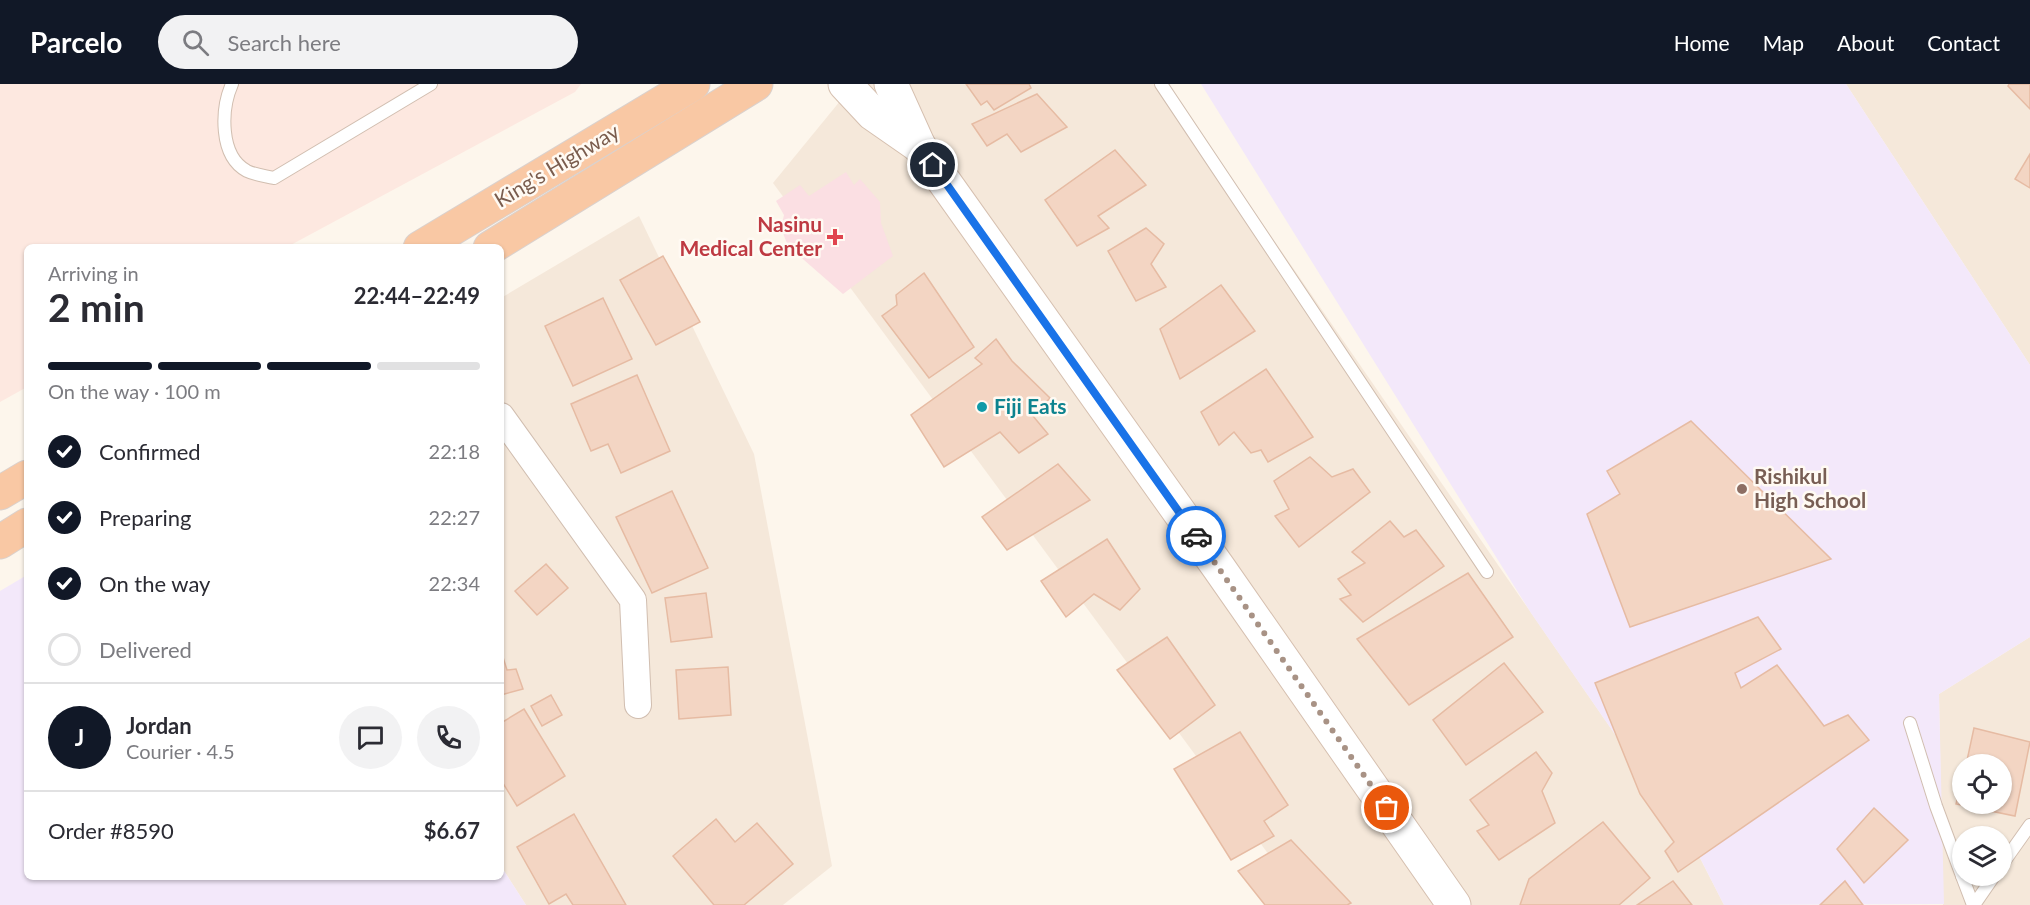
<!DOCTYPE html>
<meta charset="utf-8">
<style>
body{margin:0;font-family:Lato,sans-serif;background:#f2f2f3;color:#2b2b33;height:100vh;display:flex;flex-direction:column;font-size:22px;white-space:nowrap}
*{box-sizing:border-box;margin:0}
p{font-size:20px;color:#7c7c81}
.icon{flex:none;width:33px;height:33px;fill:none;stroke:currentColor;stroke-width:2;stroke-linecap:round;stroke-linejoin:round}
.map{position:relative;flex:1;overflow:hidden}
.side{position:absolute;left:24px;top:160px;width:480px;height:636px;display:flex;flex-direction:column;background:#fff;border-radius:9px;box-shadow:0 2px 4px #0004}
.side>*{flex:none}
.fabs{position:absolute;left:1952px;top:670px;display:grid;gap:12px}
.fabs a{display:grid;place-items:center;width:60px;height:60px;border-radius:50%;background:#fff;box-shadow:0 2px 4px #0004;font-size:30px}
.pin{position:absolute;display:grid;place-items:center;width:51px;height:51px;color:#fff;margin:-26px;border:3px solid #fff;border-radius:50%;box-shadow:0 2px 6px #0007}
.courier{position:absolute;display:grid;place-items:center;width:60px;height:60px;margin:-30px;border:4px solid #1a73e8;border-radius:50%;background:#fff;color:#222;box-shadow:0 2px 8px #0007}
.summary em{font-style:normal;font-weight:700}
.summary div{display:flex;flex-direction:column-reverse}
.summary{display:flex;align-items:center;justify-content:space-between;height:102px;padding:0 24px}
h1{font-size:39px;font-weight:700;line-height:45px}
.bar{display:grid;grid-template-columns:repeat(4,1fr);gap:9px 6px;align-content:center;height:72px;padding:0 24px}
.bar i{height:8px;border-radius:4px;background:#e1e1e2}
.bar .active{background:#111827}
.bar p{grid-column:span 4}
.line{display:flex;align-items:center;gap:15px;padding:0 24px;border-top:2px solid #e1e1e2}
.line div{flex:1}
.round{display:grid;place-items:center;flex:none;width:63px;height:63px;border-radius:32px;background:#f2f2f3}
ol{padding:0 24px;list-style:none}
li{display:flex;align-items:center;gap:18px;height:66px}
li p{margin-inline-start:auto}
li .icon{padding:6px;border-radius:50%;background:#111827;color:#fff;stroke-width:4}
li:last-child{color:#7c7c81}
li i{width:33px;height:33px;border:3px solid #e1e1e2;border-radius:50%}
header{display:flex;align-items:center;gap:36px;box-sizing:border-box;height:84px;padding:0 30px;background:#111827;color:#fff}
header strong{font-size:28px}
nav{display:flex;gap:33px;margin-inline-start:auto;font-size:21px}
.search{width:420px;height:54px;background:#f2f2f3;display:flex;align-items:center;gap:15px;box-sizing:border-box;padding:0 21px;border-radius:33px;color:#7c7c81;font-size:22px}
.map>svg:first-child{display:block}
.residential{fill:#f5e8da;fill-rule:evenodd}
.commercial{fill:#fde8e0}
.education{fill:#f3e8fa}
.medical{fill:#fbdfe3}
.building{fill:#f3d5c3;stroke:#e6bba3;stroke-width:1.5}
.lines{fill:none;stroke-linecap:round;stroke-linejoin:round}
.service-casing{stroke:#d1beb0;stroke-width:14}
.minor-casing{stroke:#d1beb0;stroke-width:28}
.secondary-casing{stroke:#d6c0b0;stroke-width:35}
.trunk-casing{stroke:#dad1cd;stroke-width:35}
.service{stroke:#fff;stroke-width:12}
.minor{stroke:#fff;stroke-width:26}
.secondary{stroke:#fff;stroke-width:33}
.trunk{stroke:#f9c8a4;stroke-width:33}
.done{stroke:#a89285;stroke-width:6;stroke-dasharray:0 10.8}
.route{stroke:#1a73e8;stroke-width:8}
.health-dot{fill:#e0444e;stroke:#fffaf3;stroke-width:2}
.culture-dot{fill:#0f9aa8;stroke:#fffaf3;stroke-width:2}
.education-dot{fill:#8d6e63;stroke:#fffaf3;stroke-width:2}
.labels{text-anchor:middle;stroke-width:5;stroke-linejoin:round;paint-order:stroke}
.street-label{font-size:21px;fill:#7a5c4d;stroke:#fffaf3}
.health-label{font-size:21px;font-weight:bold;fill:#be3a42;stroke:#fffaf3;text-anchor:end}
.culture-label{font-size:21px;font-weight:bold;fill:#0d838f;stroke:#fffaf3;text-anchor:start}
.education-label{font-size:21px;font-weight:bold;fill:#785e54;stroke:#fffaf3;text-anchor:start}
</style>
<header>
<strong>Parcelo</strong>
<div class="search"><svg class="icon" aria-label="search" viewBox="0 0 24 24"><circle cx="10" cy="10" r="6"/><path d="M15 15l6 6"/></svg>Search here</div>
<nav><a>Home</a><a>Map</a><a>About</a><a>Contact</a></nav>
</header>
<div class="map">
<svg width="2030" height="821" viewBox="0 0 2030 821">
<rect width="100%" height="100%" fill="#fdf6ec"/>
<!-- residential -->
<g class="residential">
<polygon points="854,0 1166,0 1699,772 1724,821 1306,821 773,99"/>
<polygon points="1846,0 2030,0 2030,281"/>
<polygon points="639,132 754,370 832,782 783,821 526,821 501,782 501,214"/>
<path d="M2030 553V821H1943L1939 610ZM1962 681H2001V720H1962ZM1962 753H2001V792H1962Z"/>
</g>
<!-- commercial -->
<polygon class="commercial" points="0,0 581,0 575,8 287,163 27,164 27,303 0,318"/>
<!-- education -->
<g class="education">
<polygon points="1201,0 1846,0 2030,281 2030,553 1939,610 1944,820 1724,821 1699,772 1531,529"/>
<polygon points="27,491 27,794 501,794 501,782 526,821 0,821 0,507"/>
</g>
<!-- medical -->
<polygon class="medical" points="846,88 854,101 860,95 880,118 881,139 893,172 843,210 788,162 781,144 784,131 776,117 800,101 809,112"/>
<!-- building -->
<g class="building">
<polygon points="966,0 1029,0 1031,4 994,26 987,17 981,21"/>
<polygon points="2009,0 2030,0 2030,25 2008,2"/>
<polygon points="1037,10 1067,43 1021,68 1007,50 987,62 972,40"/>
<polygon points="1115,66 1146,101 1098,132 1109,144 1077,162 1045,116"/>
<polygon points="2030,70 2030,104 2015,95"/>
<polygon points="1146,144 1164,160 1151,180 1166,203 1136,217 1108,167"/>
<polygon points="663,172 700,238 656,261 620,196"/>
<polygon points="924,189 974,263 929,294 882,232 897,221 896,211"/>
<polygon points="1221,201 1255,247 1180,295 1160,245"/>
<polygon points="603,214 632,275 573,302 545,242"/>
<polygon points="996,255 1012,277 1050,314 1033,332 1048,350 1019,369 1000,348 944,383 911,331 982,280 975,274"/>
<polygon points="1266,285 1313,353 1268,378 1261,366 1251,369 1234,348 1219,361 1201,328"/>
<polygon points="637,291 670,367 621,389 608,360 591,367 571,320"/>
<polygon points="1691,337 1831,475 1630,543 1587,430 1620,410 1607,387"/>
<polygon points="1310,373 1332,393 1353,385 1370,408 1299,463 1275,432 1289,425 1274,397"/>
<polygon points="1058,380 1090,416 1007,466 982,433"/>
<polygon points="672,407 708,484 652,509 616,433"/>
<polygon points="1390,437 1404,453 1416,446 1444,482 1363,538 1340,515 1351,511 1338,495 1365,479 1352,468"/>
<polygon points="1107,455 1140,505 1120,526 1094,510 1066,533 1041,497"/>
<polygon points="546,480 568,504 537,531 515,507"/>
<polygon points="1468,489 1513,553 1409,621 1357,555"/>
<polygon points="706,509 712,553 671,558 665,514"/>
<polygon points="1758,533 1781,565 1735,589 1741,604 1777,581 1824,642 1848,631 1869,656 1678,788 1665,767 1674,758 1640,710 1595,599"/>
<polygon points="1167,553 1215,621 1170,655 1117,586"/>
<polygon points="501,567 507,586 516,585 523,605 501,611"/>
<polygon points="1504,579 1543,628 1466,681 1433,636"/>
<polygon points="728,583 731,631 679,635 676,586"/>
<polygon points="551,611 562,631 542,642 531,622"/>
<polygon points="524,625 565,692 517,722 501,696 501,639"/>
<polygon points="1974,644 2030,658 2015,732 1956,720 1962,696 1962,720 2001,720 2001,681 1966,681"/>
<polygon points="1240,648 1288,721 1264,737 1274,752 1231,776 1174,685"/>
<polygon points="1536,668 1552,689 1542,707 1555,739 1499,776 1477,747 1489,741 1470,716"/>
<polygon points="1874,724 1908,756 1864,799 1837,765"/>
<polygon points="574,730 626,821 573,821 566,810 549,820 517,763"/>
<polygon points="716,735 735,758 757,739 793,780 744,821 714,821 673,772"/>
<polygon points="1603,738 1650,794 1619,821 1520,821 1529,795"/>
<polygon points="1291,756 1351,819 1347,821 1265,821 1238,787"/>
<polygon points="1673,797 1692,821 1637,821"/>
<polygon points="1845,797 1863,821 1820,821"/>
</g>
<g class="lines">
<defs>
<g id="service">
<path d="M232 0C221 25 219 72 247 87 255 91 266 92 274 94L431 0"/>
<polyline points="1161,0 1487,488"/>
<polyline points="1910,639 1936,722 1962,792"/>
<polyline points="2001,782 2030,741"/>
<polyline points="1962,792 1973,821"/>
<polyline points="1974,821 1994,792"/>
</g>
<polyline id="minor" points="501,332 633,516 638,621"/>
<g id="secondary">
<polyline points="845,0 873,30 919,62"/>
<polyline points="891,0 919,62 1219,484 1454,821"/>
</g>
<g id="trunk">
<polyline points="420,164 693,0"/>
<polyline points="490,164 756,0"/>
<polyline points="0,409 27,393"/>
<polyline points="0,458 27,441"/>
</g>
</defs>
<!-- service casing -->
<use href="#service" class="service-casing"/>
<!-- minor casing -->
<use href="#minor" class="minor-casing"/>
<!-- secondary casing -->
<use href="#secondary" class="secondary-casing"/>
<!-- trunk casing -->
<use href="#trunk" class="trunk-casing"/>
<!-- service -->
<use href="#service" class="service"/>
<!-- minor -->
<use href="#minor" class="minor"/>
<!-- secondary -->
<use href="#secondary" class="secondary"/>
<!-- trunk -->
<use href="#trunk" class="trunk"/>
</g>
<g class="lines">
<!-- done -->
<polyline class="done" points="1196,452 1387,724"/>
<!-- route -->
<polyline class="route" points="933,81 1196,452"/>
</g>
<!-- markers -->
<path class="health-dot" d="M832 144h6v6h6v6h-6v6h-6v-6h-6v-6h6z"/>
<circle class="culture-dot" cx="982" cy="323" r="6"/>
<circle class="education-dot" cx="1742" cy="405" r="6"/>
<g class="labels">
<!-- street labels -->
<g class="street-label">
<text transform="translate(557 82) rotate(-31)" y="7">King's Highway</text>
</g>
<!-- health labels -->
<g class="health-label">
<text x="822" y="148">Nasinu<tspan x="822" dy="24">Medical Center</tspan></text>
</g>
<!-- culture labels -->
<g class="culture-label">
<text x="994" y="330">Fiji Eats</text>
</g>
<!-- education labels -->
<g class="education-label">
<text x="1754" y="400">Rishikul<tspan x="1754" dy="24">High School</tspan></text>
</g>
</g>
</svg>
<div class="fabs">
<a><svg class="icon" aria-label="locate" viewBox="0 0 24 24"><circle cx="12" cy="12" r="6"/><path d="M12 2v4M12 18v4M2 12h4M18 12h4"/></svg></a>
<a><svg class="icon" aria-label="layers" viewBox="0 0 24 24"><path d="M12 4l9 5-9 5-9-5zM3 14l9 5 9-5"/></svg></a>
</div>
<div class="pin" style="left:1387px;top:724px;background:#ea580c"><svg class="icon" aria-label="bag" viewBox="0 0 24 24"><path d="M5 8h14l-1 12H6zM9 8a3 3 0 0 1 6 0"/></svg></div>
<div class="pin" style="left:933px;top:81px;background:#1f2937"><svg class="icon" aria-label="home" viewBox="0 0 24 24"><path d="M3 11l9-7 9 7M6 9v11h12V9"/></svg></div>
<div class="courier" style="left:1196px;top:452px"><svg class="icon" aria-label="car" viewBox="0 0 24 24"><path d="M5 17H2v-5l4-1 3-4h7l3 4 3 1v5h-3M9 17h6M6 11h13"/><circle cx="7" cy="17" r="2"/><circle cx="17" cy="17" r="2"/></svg></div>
<section class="side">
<div class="summary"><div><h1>2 min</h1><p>Arriving in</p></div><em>22:44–22:49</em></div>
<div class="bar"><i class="active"></i><i class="active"></i><i class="active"></i><i></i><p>On the way · 100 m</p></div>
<ol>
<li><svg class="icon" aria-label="check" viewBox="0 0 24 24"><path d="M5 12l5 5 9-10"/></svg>Confirmed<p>22:18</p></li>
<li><svg class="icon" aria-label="check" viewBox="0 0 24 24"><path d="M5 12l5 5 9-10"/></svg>Preparing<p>22:27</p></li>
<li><svg class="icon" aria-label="check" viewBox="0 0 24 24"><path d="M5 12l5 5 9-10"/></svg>On the way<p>22:34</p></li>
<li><i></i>Delivered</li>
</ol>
<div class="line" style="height:108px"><b class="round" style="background:#111827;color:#fff">J</b><div><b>Jordan</b><p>Courier · 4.5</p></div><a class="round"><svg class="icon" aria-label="chat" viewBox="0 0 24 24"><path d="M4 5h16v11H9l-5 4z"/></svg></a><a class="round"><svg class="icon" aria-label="phone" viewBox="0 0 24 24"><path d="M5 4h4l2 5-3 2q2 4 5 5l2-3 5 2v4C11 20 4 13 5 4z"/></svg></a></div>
<div class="line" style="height:78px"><div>Order #8590</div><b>$6.67</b></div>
</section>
</div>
